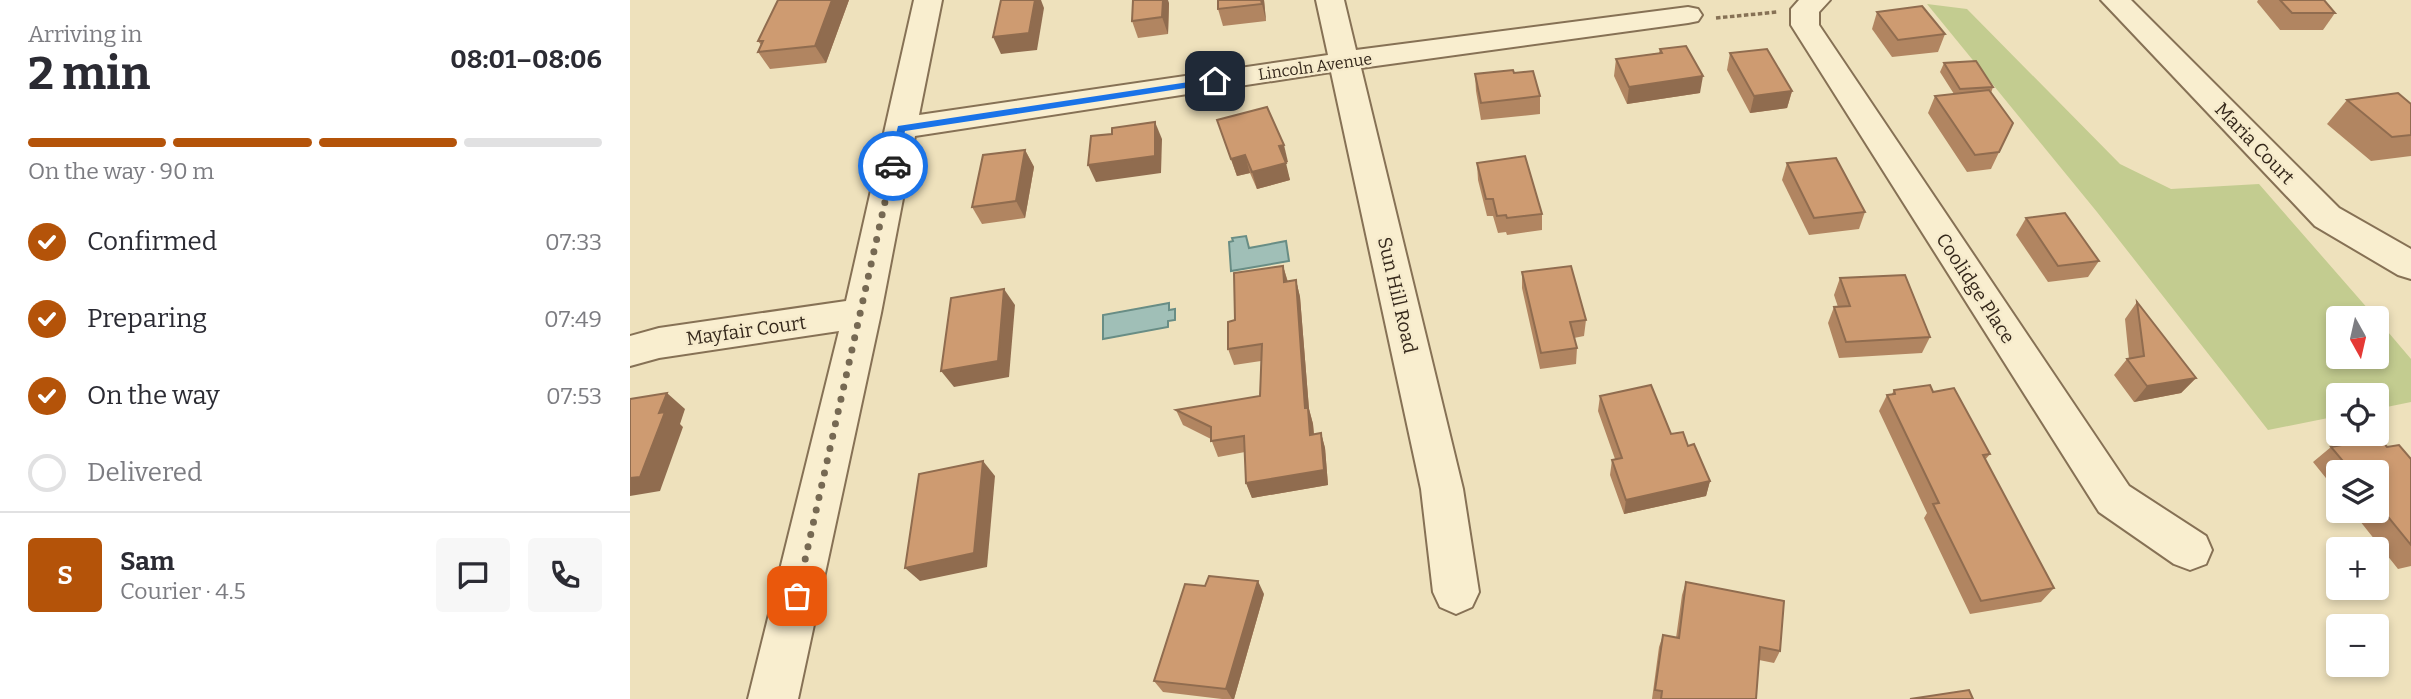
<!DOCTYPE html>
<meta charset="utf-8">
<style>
body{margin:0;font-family:Bitter,serif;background:#f7f7f7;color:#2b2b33;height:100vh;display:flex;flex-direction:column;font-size:26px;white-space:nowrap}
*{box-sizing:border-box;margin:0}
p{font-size:23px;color:#7c7c81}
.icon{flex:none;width:38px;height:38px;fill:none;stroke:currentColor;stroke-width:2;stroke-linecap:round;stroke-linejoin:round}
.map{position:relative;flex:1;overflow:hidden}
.details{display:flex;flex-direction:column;background:#fff;width:630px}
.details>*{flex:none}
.needle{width:46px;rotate:172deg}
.tools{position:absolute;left:1696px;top:306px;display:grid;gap:14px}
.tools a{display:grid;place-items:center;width:63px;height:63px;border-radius:7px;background:#fff;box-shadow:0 4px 10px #0003;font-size:35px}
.pin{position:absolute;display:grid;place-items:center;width:60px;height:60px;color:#fff;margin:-30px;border-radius:14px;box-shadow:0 4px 10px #0006}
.courier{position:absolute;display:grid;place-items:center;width:70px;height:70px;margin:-35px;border:5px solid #1a73e8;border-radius:50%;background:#fff;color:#222;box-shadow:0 2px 9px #0007}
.summary em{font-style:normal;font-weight:700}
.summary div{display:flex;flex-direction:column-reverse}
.summary{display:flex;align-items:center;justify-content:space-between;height:119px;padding:0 28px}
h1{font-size:46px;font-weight:700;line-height:52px}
.bar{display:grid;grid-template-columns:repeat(4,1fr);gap:10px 7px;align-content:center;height:84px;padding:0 28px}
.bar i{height:9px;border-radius:5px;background:#e1e1e2}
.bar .current{background:#b45309}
.bar p{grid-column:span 4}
.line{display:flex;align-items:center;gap:18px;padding:0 28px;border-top:2px solid #e1e1e2}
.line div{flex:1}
.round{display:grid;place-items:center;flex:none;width:74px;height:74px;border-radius:7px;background:#f7f7f7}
ol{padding:0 28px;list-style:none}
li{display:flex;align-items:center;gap:21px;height:77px}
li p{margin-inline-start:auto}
li .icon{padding:7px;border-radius:50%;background:#b45309;color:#fff;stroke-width:4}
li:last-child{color:#7c7c81}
li i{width:38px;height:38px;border:4px solid #e1e1e2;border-radius:50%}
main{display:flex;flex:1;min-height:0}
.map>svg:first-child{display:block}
.green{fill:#c3cc90}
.water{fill:#a0bfb7;stroke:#688d85;stroke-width:2}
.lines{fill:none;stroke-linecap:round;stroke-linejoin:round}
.minor-casing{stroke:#867155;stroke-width:4}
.path{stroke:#867155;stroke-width:3.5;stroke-dasharray:4.5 2.5;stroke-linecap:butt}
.minor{fill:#f9eecf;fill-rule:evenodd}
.wall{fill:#b18561}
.shaded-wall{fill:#906c4f}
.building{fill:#ce9b71;stroke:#906c4f;stroke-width:2}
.route{fill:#1a73e8}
.done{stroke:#766953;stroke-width:7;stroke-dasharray:0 12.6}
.labels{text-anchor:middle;stroke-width:5;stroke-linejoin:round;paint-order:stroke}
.far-street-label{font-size:16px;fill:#35281b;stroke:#f6ebcc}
.street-label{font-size:19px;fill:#35281b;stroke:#f6ebcc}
</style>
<main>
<section class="details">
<div class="summary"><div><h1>2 min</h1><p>Arriving in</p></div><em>08:01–08:06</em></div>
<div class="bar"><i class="current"></i><i class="current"></i><i class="current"></i><i></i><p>On the way · 90 m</p></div>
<ol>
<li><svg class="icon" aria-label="check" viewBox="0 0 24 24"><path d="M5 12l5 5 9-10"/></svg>Confirmed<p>07:33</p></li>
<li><svg class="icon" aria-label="check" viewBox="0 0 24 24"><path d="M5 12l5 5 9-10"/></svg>Preparing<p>07:49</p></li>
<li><svg class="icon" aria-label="check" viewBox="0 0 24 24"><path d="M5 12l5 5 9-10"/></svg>On the way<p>07:53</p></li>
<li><i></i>Delivered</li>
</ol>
<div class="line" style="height:126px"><b class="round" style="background:#b45309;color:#fff">S</b><div><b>Sam</b><p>Courier · 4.5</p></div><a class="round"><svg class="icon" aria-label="chat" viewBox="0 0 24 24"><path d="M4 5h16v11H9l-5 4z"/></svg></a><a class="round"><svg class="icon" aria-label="phone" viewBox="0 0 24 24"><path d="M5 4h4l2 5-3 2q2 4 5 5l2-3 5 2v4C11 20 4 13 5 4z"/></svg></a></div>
</section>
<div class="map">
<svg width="1781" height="699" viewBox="0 0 1781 699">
<rect width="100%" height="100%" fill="#eee1bc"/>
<!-- green -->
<polygon class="green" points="1297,4 1337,9 1490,164 1541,189 1629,184 1746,318 1708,318 1708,357 1746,357 1747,319 1781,359 1781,402 1747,409 1746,396 1708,396 1708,416 1638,430 1467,212"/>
<!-- water -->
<g class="water">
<polygon points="616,236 619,248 656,241 659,261 601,271 599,242 603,241 602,238"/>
<polygon points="539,303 539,310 545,309 545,320 538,321 538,327 473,339 473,315"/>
</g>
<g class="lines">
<defs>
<g id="minor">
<polygon points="284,0 312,0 289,115 698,55 686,0 714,0 726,50 1058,7 1068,9 1072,15 1068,21 1058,23 731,68 833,489 849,592 842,607 826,614 810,607 803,592 791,489 701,72 285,136 251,313 168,699 118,699 209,331 29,358 0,366 0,336 29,328 216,301"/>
<polygon points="1169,0 1200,0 1189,12 1189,25 1499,486 1576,536 1582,550 1576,564 1560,570 1544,564 1469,512 1161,25 1161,9"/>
<polygon points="1471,0 1501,0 1709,208 1781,249 1781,279 1768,275 1685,226"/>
</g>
</defs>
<!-- minor casing -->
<use href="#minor" class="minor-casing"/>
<!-- path -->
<polyline class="path" points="1086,18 1147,12"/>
<!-- minor -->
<use href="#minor" class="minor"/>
</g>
<!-- wall -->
<g class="wall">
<polygon points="148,0 219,0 196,63 140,69 128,52 131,45 128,41"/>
<polygon points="588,0 634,0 636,21 593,26 588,9"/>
<polygon points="1628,0 1694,0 1705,13 1693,30 1650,30 1627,2"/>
<polygon points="539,3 538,34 508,38 502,21"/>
<polygon points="1247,12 1315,34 1308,52 1262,57 1242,29"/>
<polygon points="1030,49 1070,93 997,104 984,76 986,59 1029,53"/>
<polygon points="1100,53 1162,91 1157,108 1120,113 1097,70"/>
<polygon points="1314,63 1363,87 1361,93 1383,123 1361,169 1337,172 1298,113 1305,96 1324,94 1310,72"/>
<polygon points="884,73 910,96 910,114 851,120 846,91 845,74"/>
<polygon points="1717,100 1781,104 1781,156 1741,161 1697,124"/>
<polygon points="587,120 658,162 655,163 660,180 627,189 620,173 607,176"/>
<polygon points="395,150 404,167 395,218 352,224 342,207"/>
<polygon points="847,163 912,214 912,230 877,235 876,232 868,233 863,216 857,216 848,180"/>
<polygon points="1157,163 1235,212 1229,229 1179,235 1152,180"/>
<polygon points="1396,218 1469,261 1458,277 1418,282 1386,235"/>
<polygon points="653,266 658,282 666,280 670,297 679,409 683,424 684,434 691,433 695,448 698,485 622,498 616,483 615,452 588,457 581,439 553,425 546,410 630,396 631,361 604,365 598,349 605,320"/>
<polygon points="892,272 956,320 954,336 944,338 947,348 946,364 910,369 892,288"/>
<polygon points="1210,278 1300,337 1292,353 1209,358 1198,323 1204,307 1208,307 1204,295"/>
<polygon points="1507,302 1566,378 1551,393 1504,402 1484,375 1497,359 1499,359 1495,319"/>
<polygon points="1264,390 1303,392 1360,454 1355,460 1424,588 1411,602 1340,614 1294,518 1297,513 1249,411 1257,395 1262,394"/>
<polygon points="970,396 1041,434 1058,446 1080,481 1076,496 994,514 980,475 982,460 985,459 968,411"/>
<polygon points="1701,447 1781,459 1781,566 1768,569 1722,511 1746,511 1746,472 1708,472 1708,493 1683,462"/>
<polygon points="1056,582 1150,651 1144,663 1129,660 1126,699 1022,699 1029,647 1033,635 1046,638 1052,595"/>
<polygon points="634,594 604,699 592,699 533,692 524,681"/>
</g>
<!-- shaded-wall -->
<g class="shaded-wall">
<polygon points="202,0 219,0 196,63 185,46"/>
<polygon points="405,0 411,0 414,8 407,50 371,54 363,37"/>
<polygon points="533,0 538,0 539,3 538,34 532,17"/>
<polygon points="631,0 634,0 636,21 632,4"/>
<polygon points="1073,76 1070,93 997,104 999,87"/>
<polygon points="1162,91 1157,108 1120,113 1124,96"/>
<polygon points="525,122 532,139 531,173 466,182 458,165"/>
<polygon points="654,145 658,162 653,163 649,146"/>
<polygon points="395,150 404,167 395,218 386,201"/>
<polygon points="615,155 620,173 607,176 601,159"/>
<polygon points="656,163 660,180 627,189 622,172"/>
<polygon points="653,266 658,283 654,282"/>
<polygon points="666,280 670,297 679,409 683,424 685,450 680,435 675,408"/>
<polygon points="374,289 385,305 379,377 324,387 311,371"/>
<polygon points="1566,378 1551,393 1504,402 1517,386"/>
<polygon points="37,393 55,409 50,424 53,427 30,491 0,496 0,478"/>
<polygon points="691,433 695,448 698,485 622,498 616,483"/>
<polygon points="353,461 365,476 357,567 290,581 275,568"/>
<polygon points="1080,481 1076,496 994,514 996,500"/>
<polygon points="628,581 634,594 604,699 602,699 596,689"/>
</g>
<!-- building -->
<g class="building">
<polygon points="148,0 202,0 185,46 128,52 133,41 128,41"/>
<polygon points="371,0 405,0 399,33 363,37"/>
<polygon points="503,0 533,0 532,17 502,21"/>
<polygon points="588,0 631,0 632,4 588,9"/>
<polygon points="1650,0 1694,0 1705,13 1662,13"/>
<polygon points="1292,6 1315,34 1268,40 1247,12"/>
<polygon points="1056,46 1073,76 999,87 986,59 1032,53 1030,49"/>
<polygon points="1137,49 1162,91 1124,96 1100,53"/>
<polygon points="1346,61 1363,87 1330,89 1314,63"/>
<polygon points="883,70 884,73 903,71 910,96 851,103 845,74"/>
<polygon points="1359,90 1383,123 1369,152 1345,155 1305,96"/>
<polygon points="1768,93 1781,104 1781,135 1762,137 1717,100"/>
<polygon points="637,107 654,145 649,146 656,163 622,172 615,155 601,159 587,120"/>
<polygon points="525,122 525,156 458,165 461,136 482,134 482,128"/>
<polygon points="395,150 386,201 342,207 353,155"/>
<polygon points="895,156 912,214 877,218 876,215 867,216 863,199 856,199 847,163"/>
<polygon points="1206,158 1235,212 1184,218 1157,163"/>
<polygon points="1435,213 1469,261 1428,266 1396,218"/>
<polygon points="653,266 654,282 666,280 675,408 678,408 680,435 691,433 694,470 616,483 614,436 581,441 581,427 546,410 630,396 632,344 598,349 598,322 605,320 604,273"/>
<polygon points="941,266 956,320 940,322 947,348 911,353 892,272"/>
<polygon points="1275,275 1300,337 1216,342 1204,307 1220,306 1210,278"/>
<polygon points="374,289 368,361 311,371 321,298"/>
<polygon points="1507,302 1566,378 1517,386 1497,359 1514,356"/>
<polygon points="1021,385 1041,434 1053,432 1058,446 1064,444 1080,481 996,500 982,460 992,458 970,396"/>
<polygon points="1300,385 1303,392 1324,388 1360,454 1353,455 1424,588 1351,601 1303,504 1309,503 1257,395 1265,394 1264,390"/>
<polygon points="37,393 29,413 35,412 10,477 0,478 0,399"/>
<polygon points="1749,438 1757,447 1769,445 1781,459 1781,545 1746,502 1746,472 1722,472 1701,447"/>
<polygon points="353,461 344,553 275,568 289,474"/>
<polygon points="579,576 628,581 596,689 524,681 555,584 575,586"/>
<polygon points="1056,582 1154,601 1150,651 1130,647 1126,699 1031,699 1032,691 1025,690 1033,635 1049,638"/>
<polygon points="1339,690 1343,699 1280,699"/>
</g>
<!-- route -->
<polygon class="route" points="585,78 588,79 588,83 275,131 268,166 263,169 258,166 268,126"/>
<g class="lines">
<!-- done -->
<polyline class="done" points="167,596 263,166"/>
</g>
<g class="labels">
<!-- far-street labels -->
<g class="far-street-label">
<text transform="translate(685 66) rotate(-8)" y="6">Lincoln Avenue</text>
</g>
<!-- street labels -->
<g class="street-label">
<text transform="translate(1625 143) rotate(46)" y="7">Maria Court</text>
<text transform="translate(1346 288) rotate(57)" y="7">Coolidge Place</text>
<text transform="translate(768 295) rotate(77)" y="7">Sun Hill Road</text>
<text transform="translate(116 330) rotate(-8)" y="7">Mayfair Court</text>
</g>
</g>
</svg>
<div class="tools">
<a><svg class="needle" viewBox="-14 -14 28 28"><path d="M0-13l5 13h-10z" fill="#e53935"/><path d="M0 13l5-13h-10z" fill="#7c7c81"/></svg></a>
<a><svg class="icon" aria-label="locate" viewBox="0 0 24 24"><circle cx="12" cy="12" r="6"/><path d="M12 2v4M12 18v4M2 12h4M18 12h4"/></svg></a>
<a><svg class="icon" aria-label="layers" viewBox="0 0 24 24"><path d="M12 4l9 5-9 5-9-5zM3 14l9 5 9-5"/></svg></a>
<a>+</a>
<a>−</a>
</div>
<div class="pin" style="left:167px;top:596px;background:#ea580c"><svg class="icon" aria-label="bag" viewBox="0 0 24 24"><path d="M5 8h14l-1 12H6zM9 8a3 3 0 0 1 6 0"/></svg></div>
<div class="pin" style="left:585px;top:81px;background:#1f2937"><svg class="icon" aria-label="home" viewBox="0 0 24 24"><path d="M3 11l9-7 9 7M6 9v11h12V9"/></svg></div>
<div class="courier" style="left:263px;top:166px"><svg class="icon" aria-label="car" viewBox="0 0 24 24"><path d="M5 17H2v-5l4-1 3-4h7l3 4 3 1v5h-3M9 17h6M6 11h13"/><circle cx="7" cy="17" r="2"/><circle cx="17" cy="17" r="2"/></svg></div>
</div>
</main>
